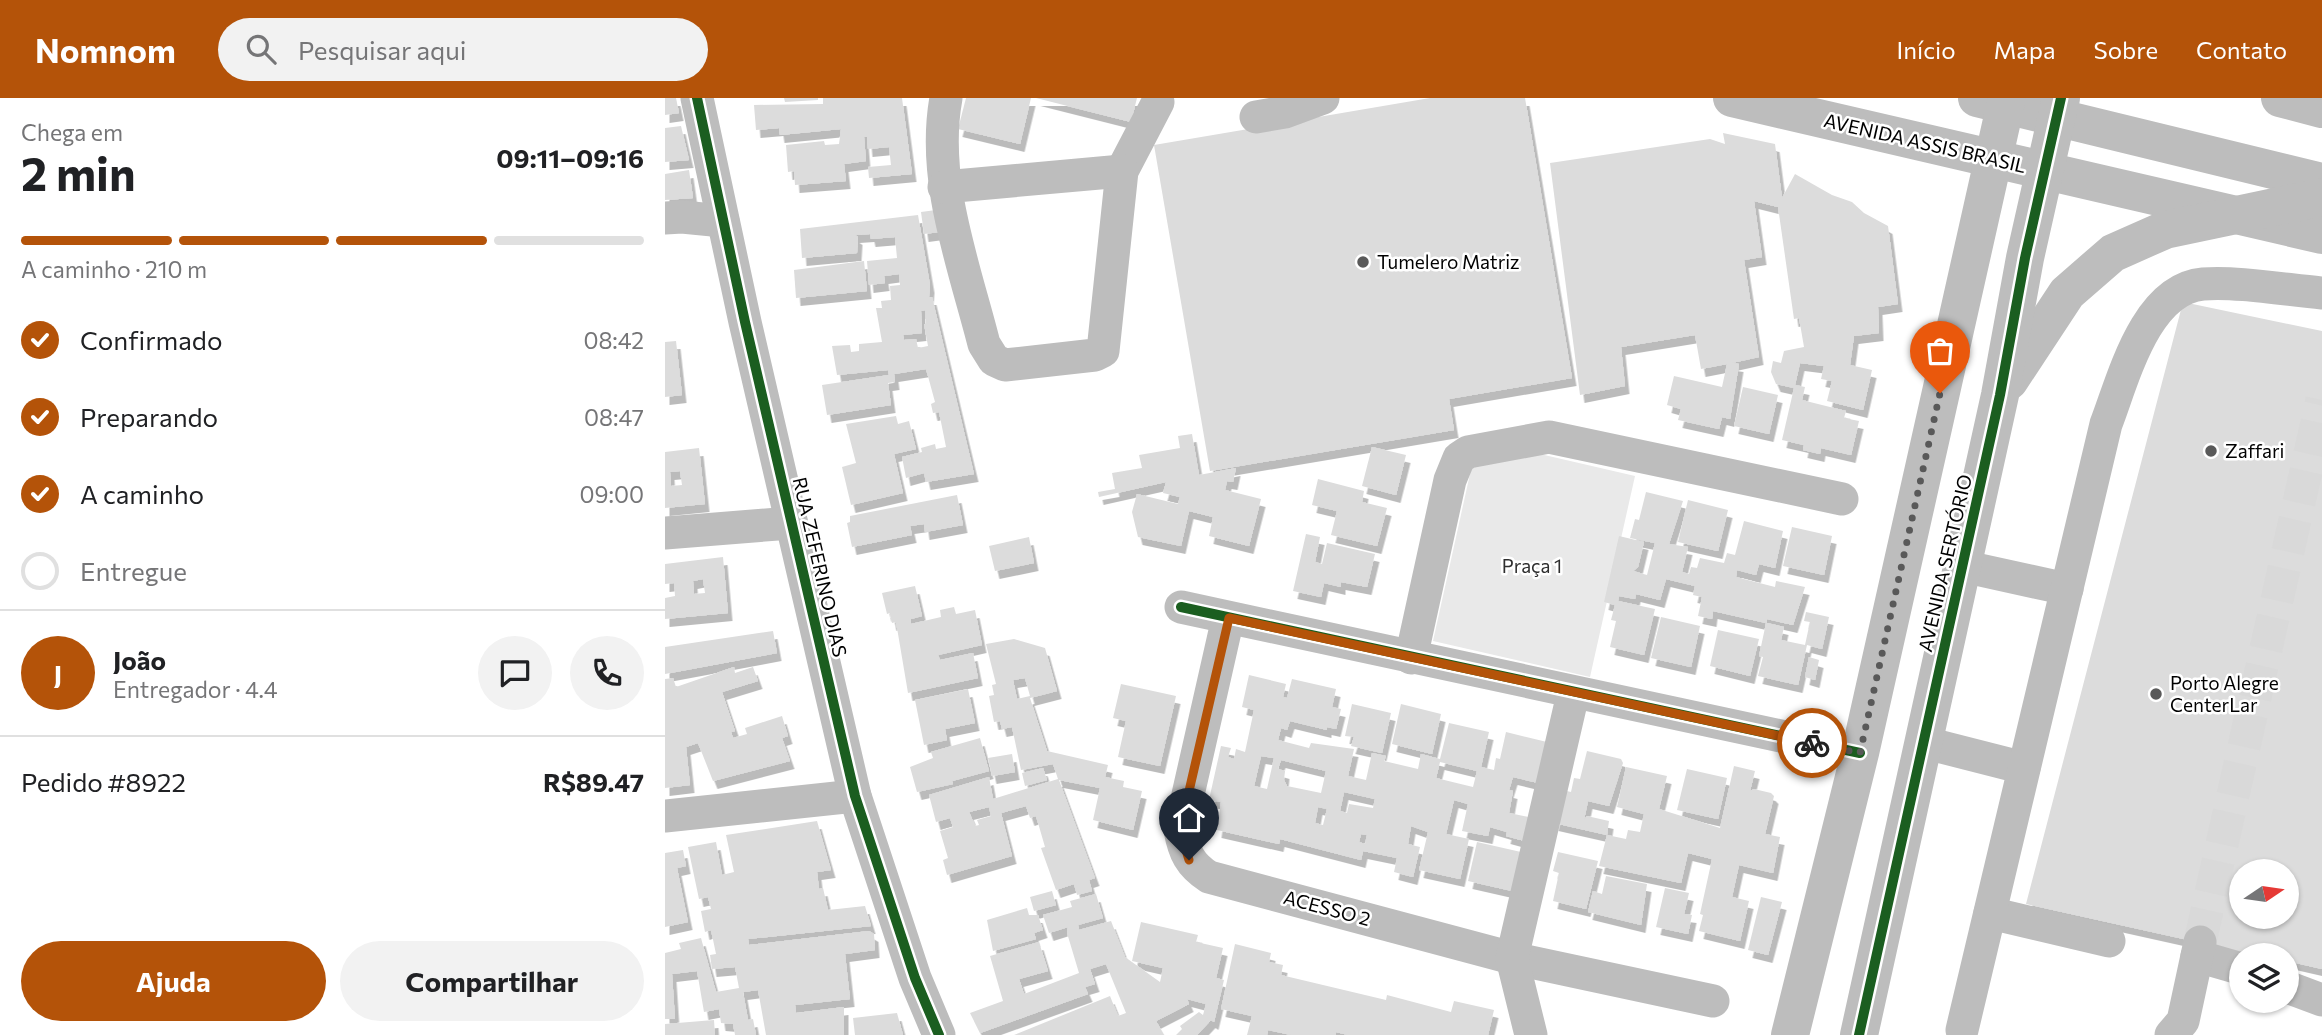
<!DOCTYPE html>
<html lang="pt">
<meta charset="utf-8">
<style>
body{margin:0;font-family:Commissioner,sans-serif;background:#f2f2f2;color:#202124;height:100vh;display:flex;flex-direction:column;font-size:26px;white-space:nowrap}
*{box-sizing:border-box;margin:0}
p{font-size:23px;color:#757577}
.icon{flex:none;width:38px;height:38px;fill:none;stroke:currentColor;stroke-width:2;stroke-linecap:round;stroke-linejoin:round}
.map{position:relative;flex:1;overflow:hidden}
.panel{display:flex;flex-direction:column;background:#fff;width:665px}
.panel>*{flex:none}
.needle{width:46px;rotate:77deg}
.controls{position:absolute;left:1564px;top:761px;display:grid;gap:14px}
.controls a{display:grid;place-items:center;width:70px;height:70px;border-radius:50%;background:#fff;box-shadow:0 2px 5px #0004;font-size:35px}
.pin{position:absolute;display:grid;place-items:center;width:60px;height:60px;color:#fff;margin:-72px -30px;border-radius:50% 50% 50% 0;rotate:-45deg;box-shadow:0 0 7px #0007}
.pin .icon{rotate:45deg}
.courier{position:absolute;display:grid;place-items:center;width:70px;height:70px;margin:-35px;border:5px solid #b45309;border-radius:50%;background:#fff;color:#222;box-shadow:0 2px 9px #0007}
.summary em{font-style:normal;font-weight:700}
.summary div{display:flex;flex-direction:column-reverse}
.summary{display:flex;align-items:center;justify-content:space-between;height:119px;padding:0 21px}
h1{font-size:46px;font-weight:700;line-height:52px}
.bar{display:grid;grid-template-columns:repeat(4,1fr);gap:10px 7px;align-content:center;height:84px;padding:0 21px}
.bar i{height:9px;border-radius:5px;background:#e0e0e0}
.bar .selected{background:#b45309}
.bar p{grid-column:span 4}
.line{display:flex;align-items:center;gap:18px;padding:0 21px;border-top:2px solid #e0e0e0}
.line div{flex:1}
.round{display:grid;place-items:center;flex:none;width:74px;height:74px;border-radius:37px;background:#f2f2f2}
ol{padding:0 21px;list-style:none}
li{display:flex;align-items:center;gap:21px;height:77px}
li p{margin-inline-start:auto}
li .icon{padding:7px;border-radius:50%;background:#b45309;color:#fff;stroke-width:4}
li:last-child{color:#757577}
li i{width:38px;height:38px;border:4px solid #e0e0e0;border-radius:50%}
.cta{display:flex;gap:14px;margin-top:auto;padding:14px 21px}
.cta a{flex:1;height:80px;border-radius:42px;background:#b45309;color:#fff;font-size:28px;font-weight:700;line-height:80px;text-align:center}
.cta a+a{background:#f2f2f2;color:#202124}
header{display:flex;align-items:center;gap:42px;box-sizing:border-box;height:98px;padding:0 35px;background:#b45309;color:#fff}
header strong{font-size:33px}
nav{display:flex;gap:38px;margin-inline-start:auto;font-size:24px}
.search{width:490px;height:63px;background:#f2f2f2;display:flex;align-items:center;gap:18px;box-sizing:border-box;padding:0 24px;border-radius:38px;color:#757577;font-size:26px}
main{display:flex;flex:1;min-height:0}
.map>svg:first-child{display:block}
.green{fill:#e9e9e9}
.building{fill:#dcdcdc;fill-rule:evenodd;filter:url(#shadow)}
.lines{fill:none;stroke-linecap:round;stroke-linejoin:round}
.minor-tunnel{stroke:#d9d9d9;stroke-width:33;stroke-dasharray:33 17;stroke-linecap:butt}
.minor{stroke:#bdbdbd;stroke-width:33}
.major{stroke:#bdbdbd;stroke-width:38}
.cycleway-casing{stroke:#fff;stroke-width:15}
.cycleway{stroke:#1b5e20;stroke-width:10}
.done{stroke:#595959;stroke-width:7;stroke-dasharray:0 12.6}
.route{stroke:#b45309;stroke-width:9}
.poi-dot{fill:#595959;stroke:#fff;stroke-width:2.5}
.labels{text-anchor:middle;stroke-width:5;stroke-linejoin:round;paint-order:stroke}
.street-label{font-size:19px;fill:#000;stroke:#fff}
.poi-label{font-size:19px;fill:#000;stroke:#fff;text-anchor:start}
.park-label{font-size:19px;fill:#2e2e2e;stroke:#fff}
</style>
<header>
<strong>Nomnom</strong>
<div class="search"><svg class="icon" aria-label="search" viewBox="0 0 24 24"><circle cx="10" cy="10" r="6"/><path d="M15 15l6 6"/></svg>Pesquisar aqui</div>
<nav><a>Início</a><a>Mapa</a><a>Sobre</a><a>Contato</a></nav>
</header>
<main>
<section class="panel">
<div class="summary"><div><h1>2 min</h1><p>Chega em</p></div><em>09:11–09:16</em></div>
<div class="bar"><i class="selected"></i><i class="selected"></i><i class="selected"></i><i></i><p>A caminho · 210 m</p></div>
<ol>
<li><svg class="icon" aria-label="check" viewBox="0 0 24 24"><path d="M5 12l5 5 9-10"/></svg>Confirmado<p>08:42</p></li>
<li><svg class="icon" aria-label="check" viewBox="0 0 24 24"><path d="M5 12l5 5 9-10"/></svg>Preparando<p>08:47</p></li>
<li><svg class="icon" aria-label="check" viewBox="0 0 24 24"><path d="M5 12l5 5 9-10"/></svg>A caminho<p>09:00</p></li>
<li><i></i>Entregue</li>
</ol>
<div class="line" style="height:126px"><b class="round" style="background:#b45309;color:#fff">J</b><div><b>João</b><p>Entregador · 4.4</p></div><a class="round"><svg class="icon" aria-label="chat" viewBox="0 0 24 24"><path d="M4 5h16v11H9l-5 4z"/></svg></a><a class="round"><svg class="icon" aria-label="phone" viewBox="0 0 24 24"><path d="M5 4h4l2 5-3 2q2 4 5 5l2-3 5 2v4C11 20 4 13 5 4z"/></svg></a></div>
<div class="line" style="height:91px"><div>Pedido #8922</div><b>R$89.47</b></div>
<div class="cta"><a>Ajuda</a><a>Compartilhar</a></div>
</section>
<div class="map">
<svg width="1657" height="937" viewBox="0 0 1657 937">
<defs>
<filter id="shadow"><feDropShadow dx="4.5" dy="8" stdDeviation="0" flood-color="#0004"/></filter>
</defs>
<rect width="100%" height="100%" fill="#fff"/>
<!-- green -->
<polygon class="green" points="862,353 970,378 925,579 768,543 807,367"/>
<!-- building -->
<g class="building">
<polygon points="0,0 11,0 14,15 0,17"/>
<polygon points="119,0 153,0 153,2 120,4"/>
<polygon points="158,0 237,0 247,76 204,80 203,69 226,67 224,49 203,51 202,39 199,39 201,63 179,66 181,83 130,87 129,73 123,74 121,47 159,43 160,47 174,46 176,31 115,37 114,30 91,32 89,7 158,6"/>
<polygon points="301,0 366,0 355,46 293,31"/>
<polygon points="371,0 472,0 466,24"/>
<polygon points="765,0 860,0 907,280 784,301 789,332 545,373 489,47"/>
<polygon points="16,28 24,62 0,64 0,30"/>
<polygon points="1058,35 1110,46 1117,100 1130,76 1167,97 1187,104 1199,115 1223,128 1233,206 1213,209 1214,235 1189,238 1185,267 1207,272 1198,312 1162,303 1167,283 1156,281 1159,268 1135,265 1130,287 1140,289 1137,302 1181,313 1179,320 1194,323 1186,357 1156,350 1155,356 1138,352 1139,347 1117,342 1129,290 1111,286 1106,274 1108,263 1116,265 1119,253 1139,249 1134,220 1129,221 1113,109 1089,103 1097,159 1079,162 1094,259 1067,265 1074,266 1065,321 1057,319 1054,331 1013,322 1016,311 1002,307 1009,278 1057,289 1062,266 1036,271 1030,237 956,249 960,288 915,297 885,65 1045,41 1060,46"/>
<polygon points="24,72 28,100 0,102 0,76"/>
<polygon points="271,112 274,134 259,136 256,114"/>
<path d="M253 117 265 187 264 199H267L309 376 261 384 259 375 241 380 237 359 257 354 256 350 270 346 271 351 281 349 274 314 268 315 266 306 270 304 261 271 229 276 230 284 223 285 226 307 162 317 157 287 224 277 223 272 172 277 167 248 185 247 186 254 194 253V246L217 244 211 210H217L216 203 226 202 225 188 235 187 234 176 219 178 220 185 204 187 202 163 232 160 230 139 206 141 205 136 190 137 193 139 192 155 137 160 135 131ZM260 212 261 226H259L263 248 253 250 251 241 239 242 238 237 257 235 256 213Z"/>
<polygon points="199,163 202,193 131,200 129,172"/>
<path d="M1518 204 1657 233V871L1622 863V858H1595L1361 806ZM1577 774H1622V819H1577Z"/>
<polygon points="11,243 17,297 0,299 0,244"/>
<polygon points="1078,289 1113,297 1104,336 1069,328"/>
<polygon points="231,318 233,326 244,323 251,351 229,356 238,395 186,407 177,369 191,365 181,326"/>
<polygon points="527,336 534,377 571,370 568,384 562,383 560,392 596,401 584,448 544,438 548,419 524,413 516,448 473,439 467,414 472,396 513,406 515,399 498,395 501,384 434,399 433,394 450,391 447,375 477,370 474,357 515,350 513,338"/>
<polygon points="707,349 741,357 731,397 697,388"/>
<path d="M34 350 40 406 0 410V354ZM15 373 17 387 6 388 5 374Z"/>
<polygon points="653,381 699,393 697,404 722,410 712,448 666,437 672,413 647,407"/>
<polygon points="981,394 1018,403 1004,446 1023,449 1017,474 1024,476 1026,469 1032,470 1035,460 1059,465 1062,455 1070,457 1079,423 1118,433 1110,470 1094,466 1091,477 1072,472 1071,479 1110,489 1111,483 1140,489 1128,527 1102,521 1102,525 1119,529 1116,542 1140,547 1145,524 1139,523 1141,514 1164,519 1157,551 1142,547 1133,587 1093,578 1098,559 1094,558 1101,525 1048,513 1047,521 1033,518 1037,499 1028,497 1030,488 1001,481 995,502 971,496 970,501 954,498 953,503 990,511 979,557 945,549 951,523 946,522 950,507 939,504 954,438 979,444 973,469 968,473 982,477 990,445 965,440 970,421 974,422"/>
<polygon points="292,397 298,427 260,434 259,426 245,428 247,437 187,449 182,425 185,424 185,418"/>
<polygon points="1023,402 1063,412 1053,453 1013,444"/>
<polygon points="1127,429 1167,438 1159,477 1118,468"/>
<polygon points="641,436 655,439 650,464 657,466 662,445 710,456 702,489 676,484 676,489 659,485 656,499 628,493"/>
<polygon points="364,439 369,465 330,473 324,448"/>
<path d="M58 459 63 515 0 521V500L10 498 9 485 0 486V466ZM38 481 40 495 29 496 28 483Z"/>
<polygon points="250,488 257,518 246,521 246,526 276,519 275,512 289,509 291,516 310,512 317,547 273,557 275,562 308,555 313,580 243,595 231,524 227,525 225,515 222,516 217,495"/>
<polygon points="996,519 1035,528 1026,569 986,560"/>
<polygon points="1053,532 1094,541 1085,578 1045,568"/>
<polygon points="108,533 112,555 0,576 0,549"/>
<path d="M349 541 380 550 392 593 365 600 382 653 443 667 440 679 459 683 458 689 477 693 468 732 428 722 435 690 394 682 430 780 424 782 427 793 412 797 409 786 391 792 376 750 380 749 371 718 365 720 361 708 336 715 347 758 282 777 278 762 283 760 275 733 288 729 285 720 271 724 264 697 324 679 328 701 393 681 388 666 356 672 347 629 337 631 335 623 329 624 324 598 329 597 327 587 331 586 321 546ZM360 580 365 598 352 601 348 582ZM324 709 326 718 312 722 314 727 310 728 304 714Z"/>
<polygon points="1144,559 1154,562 1150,582 1140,579"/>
<polygon points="69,569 70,575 88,569 93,583 57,594 70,633 66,634 68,640 82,636 80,630 117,618 123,638 117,640 125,663 48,683 33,645 21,649 25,687 0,690 0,581 8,580 11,589"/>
<path d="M584 577 621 586 618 599 622 600 627 581 671 591 667 609 676 611 671 631 662 629V632L625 623 622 632 616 630 613 642 644 650 646 645 689 651 683 678 701 682 707 655 721 658 719 663 753 671 756 656 775 661 784 625 824 634 816 669 829 672 831 660 835 661 841 634 882 644 873 685 848 679 844 692 848 693 844 715 873 721 867 745 841 738 842 734 825 729 823 738 797 733 803 706 789 702 781 736 804 741 795 781 754 772 763 734 746 728 743 746 755 749 748 779 729 774 732 760 698 753 696 762 615 741 614 746 552 732 556 704 544 702 556 648 566 650 563 659 569 661 571 651 580 654 589 612 577 609ZM596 658 609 660 602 691 589 688ZM616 662 661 673 656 695 622 688 619 682 620 673 613 671ZM775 664 812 673 808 689 771 680ZM679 694 710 701 708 710 684 706 682 715 675 713ZM653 709 662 711 658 727 650 725ZM696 736 702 737 700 746 694 744Z"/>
<polygon points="456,586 511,598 495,668 453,659 461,623 448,620"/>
<polygon points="303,591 310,625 280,631 282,642 259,647 250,602"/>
<polygon points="687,606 726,615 717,655 686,648 689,639 680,638"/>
<polygon points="736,606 776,616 767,656 727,646"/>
<polygon points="315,640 324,673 287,683 288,686 252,694 245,669 268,660 266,654"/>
<polygon points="922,653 956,661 958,665 944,708 923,703 919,722 922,718 944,723 942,737 889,725 897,692 906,694 909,680 915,681"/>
<polygon points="347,656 350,674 327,678 323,660"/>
<polygon points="1069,668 1090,673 1085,693 1089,691 1106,695 1109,698 1100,736 1115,739 1108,775 1074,767 1067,799 1084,803 1075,843 1034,833 1038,817 1035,816 1047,761 1023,755 1016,785 934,768 942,737 961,741 963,732 975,734 979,716 952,709 961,669 1002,678 994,711 1055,730"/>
<polygon points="378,670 382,682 360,688 357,675"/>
<polygon points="1022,671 1062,680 1053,721 1012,712"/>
<polygon points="152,723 166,772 152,774 154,791 158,790 163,812 200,808 206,828 83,841 84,847 204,833 209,836 210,852 180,856 185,901 130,907 131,915 179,909 179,937 101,937 93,892 78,894 83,922 88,921 91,937 70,937 68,926 56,925 54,911 39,914 32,873 7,876 10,921 0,921 0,855 16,851 14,845 36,840 51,894 74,890 70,869 47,871 45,857 51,856 46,832 40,834 36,813 46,811 43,799 34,801 23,749 51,744 57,777 69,774 61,737"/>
<polygon points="812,744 856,754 847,793 803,783"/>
<polygon points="18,752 21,768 12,770 23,824 0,829 0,755"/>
<polygon points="893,754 933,763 921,811 888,803 894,775 888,773"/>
<polygon points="941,778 982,786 976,827 923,814 928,793 937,796"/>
<polygon points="1000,790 1024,795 1019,816 1027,817 1023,836 991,829"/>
<polygon points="387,793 391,807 369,813 365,799"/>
<polygon points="431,796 438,820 413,827 414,832 446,823 460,859 495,884 498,870 467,863 476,824 533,837 531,844 558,850 551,880 559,882 549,924 546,922 532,937 511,937 517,931 515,928 534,914 538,917 541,906 522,901 524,906 491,923 499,937 349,937 445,898 453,918 461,915 441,866 425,871 430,886 420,889 423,896 315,935 305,915 338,903 325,858 374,844 383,873 354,881 359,896 414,875 402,835 403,829 384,835 378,817 407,809 405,803"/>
<polygon points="1096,799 1117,804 1103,857 1083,852"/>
<polygon points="362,810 364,817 373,817 378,832 369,835 371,841 328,853 322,822"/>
<polygon points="570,846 606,855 604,864 618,867 616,877 721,902 722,897 786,914 789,903 829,912 823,937 683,937 671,934 671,937 626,937 603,932 602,937 582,937 587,918 556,911"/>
<polygon points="232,915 238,937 190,937 188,920"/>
<polygon points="49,922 50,937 0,937 0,926"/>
</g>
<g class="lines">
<!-- minor-tunnel -->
<polyline class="minor-tunnel" points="1535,844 1657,302"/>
<!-- minor -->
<g class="minor">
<polyline points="32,0 80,224 190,698 250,880 274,937"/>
<path d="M281 0C266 82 299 167 319 246L329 262 340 267 430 257 438 253 457 73 493 4"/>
<polyline points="591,19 620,14 658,0"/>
<polyline points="279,89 457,73"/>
<polyline points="0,120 17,119 58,123"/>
<polyline points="0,435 126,425"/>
<polyline points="1297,468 1402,491"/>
<polyline points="516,509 1195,655"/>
<path d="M563 520 515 732C519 754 525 767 544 779L847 860 1048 903"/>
<polyline points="746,560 785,382 794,360 803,354 884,339 1177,401"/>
<polyline points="1257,644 1359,670"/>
<polyline points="0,718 190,698"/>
<polyline points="1325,815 1444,843"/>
<polyline points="1532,858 1577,871"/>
<polyline points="1622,889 1657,902"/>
<path d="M1297 932 1441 326C1458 282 1480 191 1538 186 1570 183 1623 192 1657 195"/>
<polyline points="866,937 847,860 908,596"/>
<polyline points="1506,937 1518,923 1535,844"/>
</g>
<!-- major -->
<g class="major">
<polyline points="1067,0 1657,137"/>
<polyline points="1312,0 1657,84"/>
<polyline points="1615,0 1657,11"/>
<polyline points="1344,283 1402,195 1448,155 1500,132 1657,99"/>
<polyline points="1125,937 1195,655 1342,0"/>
<polyline points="1194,937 1335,297 1360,160 1396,0"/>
</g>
<defs>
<g id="cycleway">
<polyline points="32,0 80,224 190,698 250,880 274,937"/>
<polyline points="516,509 1195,655"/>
<polyline points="1194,937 1335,297 1360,160 1396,0"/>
</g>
</defs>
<!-- cycleway casing -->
<use href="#cycleway" class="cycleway-casing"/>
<!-- cycleway -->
<use href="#cycleway" class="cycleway"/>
</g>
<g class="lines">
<!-- done -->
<polyline class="done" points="1147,645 1195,655 1275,295"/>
<!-- route -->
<polyline class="route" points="524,762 515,732 564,520 1147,645"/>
</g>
<!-- markers -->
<g class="poi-dot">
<circle cx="698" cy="164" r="7"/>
<circle cx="1546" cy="353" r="7"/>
<circle cx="1491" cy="596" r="7"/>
</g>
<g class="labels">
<!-- street labels -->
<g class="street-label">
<text transform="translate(1260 45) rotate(13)" y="7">AVENIDA ASSIS BRASIL</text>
<text transform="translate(1280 465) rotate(-77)" y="7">AVENIDA SERTÓRIO</text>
<text transform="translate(155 469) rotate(77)" y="7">RUA ZEFERINO DIAS</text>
<text transform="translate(662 810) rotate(15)" y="7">ACESSO 2</text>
</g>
<!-- poi labels -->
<g class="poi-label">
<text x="712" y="171">Tumelero Matriz</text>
<text x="1560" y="360">Zaffari</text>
<text x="1505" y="592">Porto Alegre<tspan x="1505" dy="22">CenterLar</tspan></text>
</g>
<!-- park labels -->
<g class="park-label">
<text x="867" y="475">Praça 1</text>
</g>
</g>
</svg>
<div class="controls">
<a><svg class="needle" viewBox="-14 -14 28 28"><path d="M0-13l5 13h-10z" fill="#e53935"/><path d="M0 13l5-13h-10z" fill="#757577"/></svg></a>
<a><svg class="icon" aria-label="layers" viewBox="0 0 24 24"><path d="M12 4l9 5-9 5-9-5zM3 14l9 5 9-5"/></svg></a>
</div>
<div class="pin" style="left:1275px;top:295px;background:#ea580c"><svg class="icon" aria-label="bag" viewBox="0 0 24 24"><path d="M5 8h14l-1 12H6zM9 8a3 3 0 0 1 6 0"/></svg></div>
<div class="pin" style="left:524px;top:762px;background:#1f2937"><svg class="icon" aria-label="home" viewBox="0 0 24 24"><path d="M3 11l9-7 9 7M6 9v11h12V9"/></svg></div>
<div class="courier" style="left:1147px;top:645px"><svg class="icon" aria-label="bike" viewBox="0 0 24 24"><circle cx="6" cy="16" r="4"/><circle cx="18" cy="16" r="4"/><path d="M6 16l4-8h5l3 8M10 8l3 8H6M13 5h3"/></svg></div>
</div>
</main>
